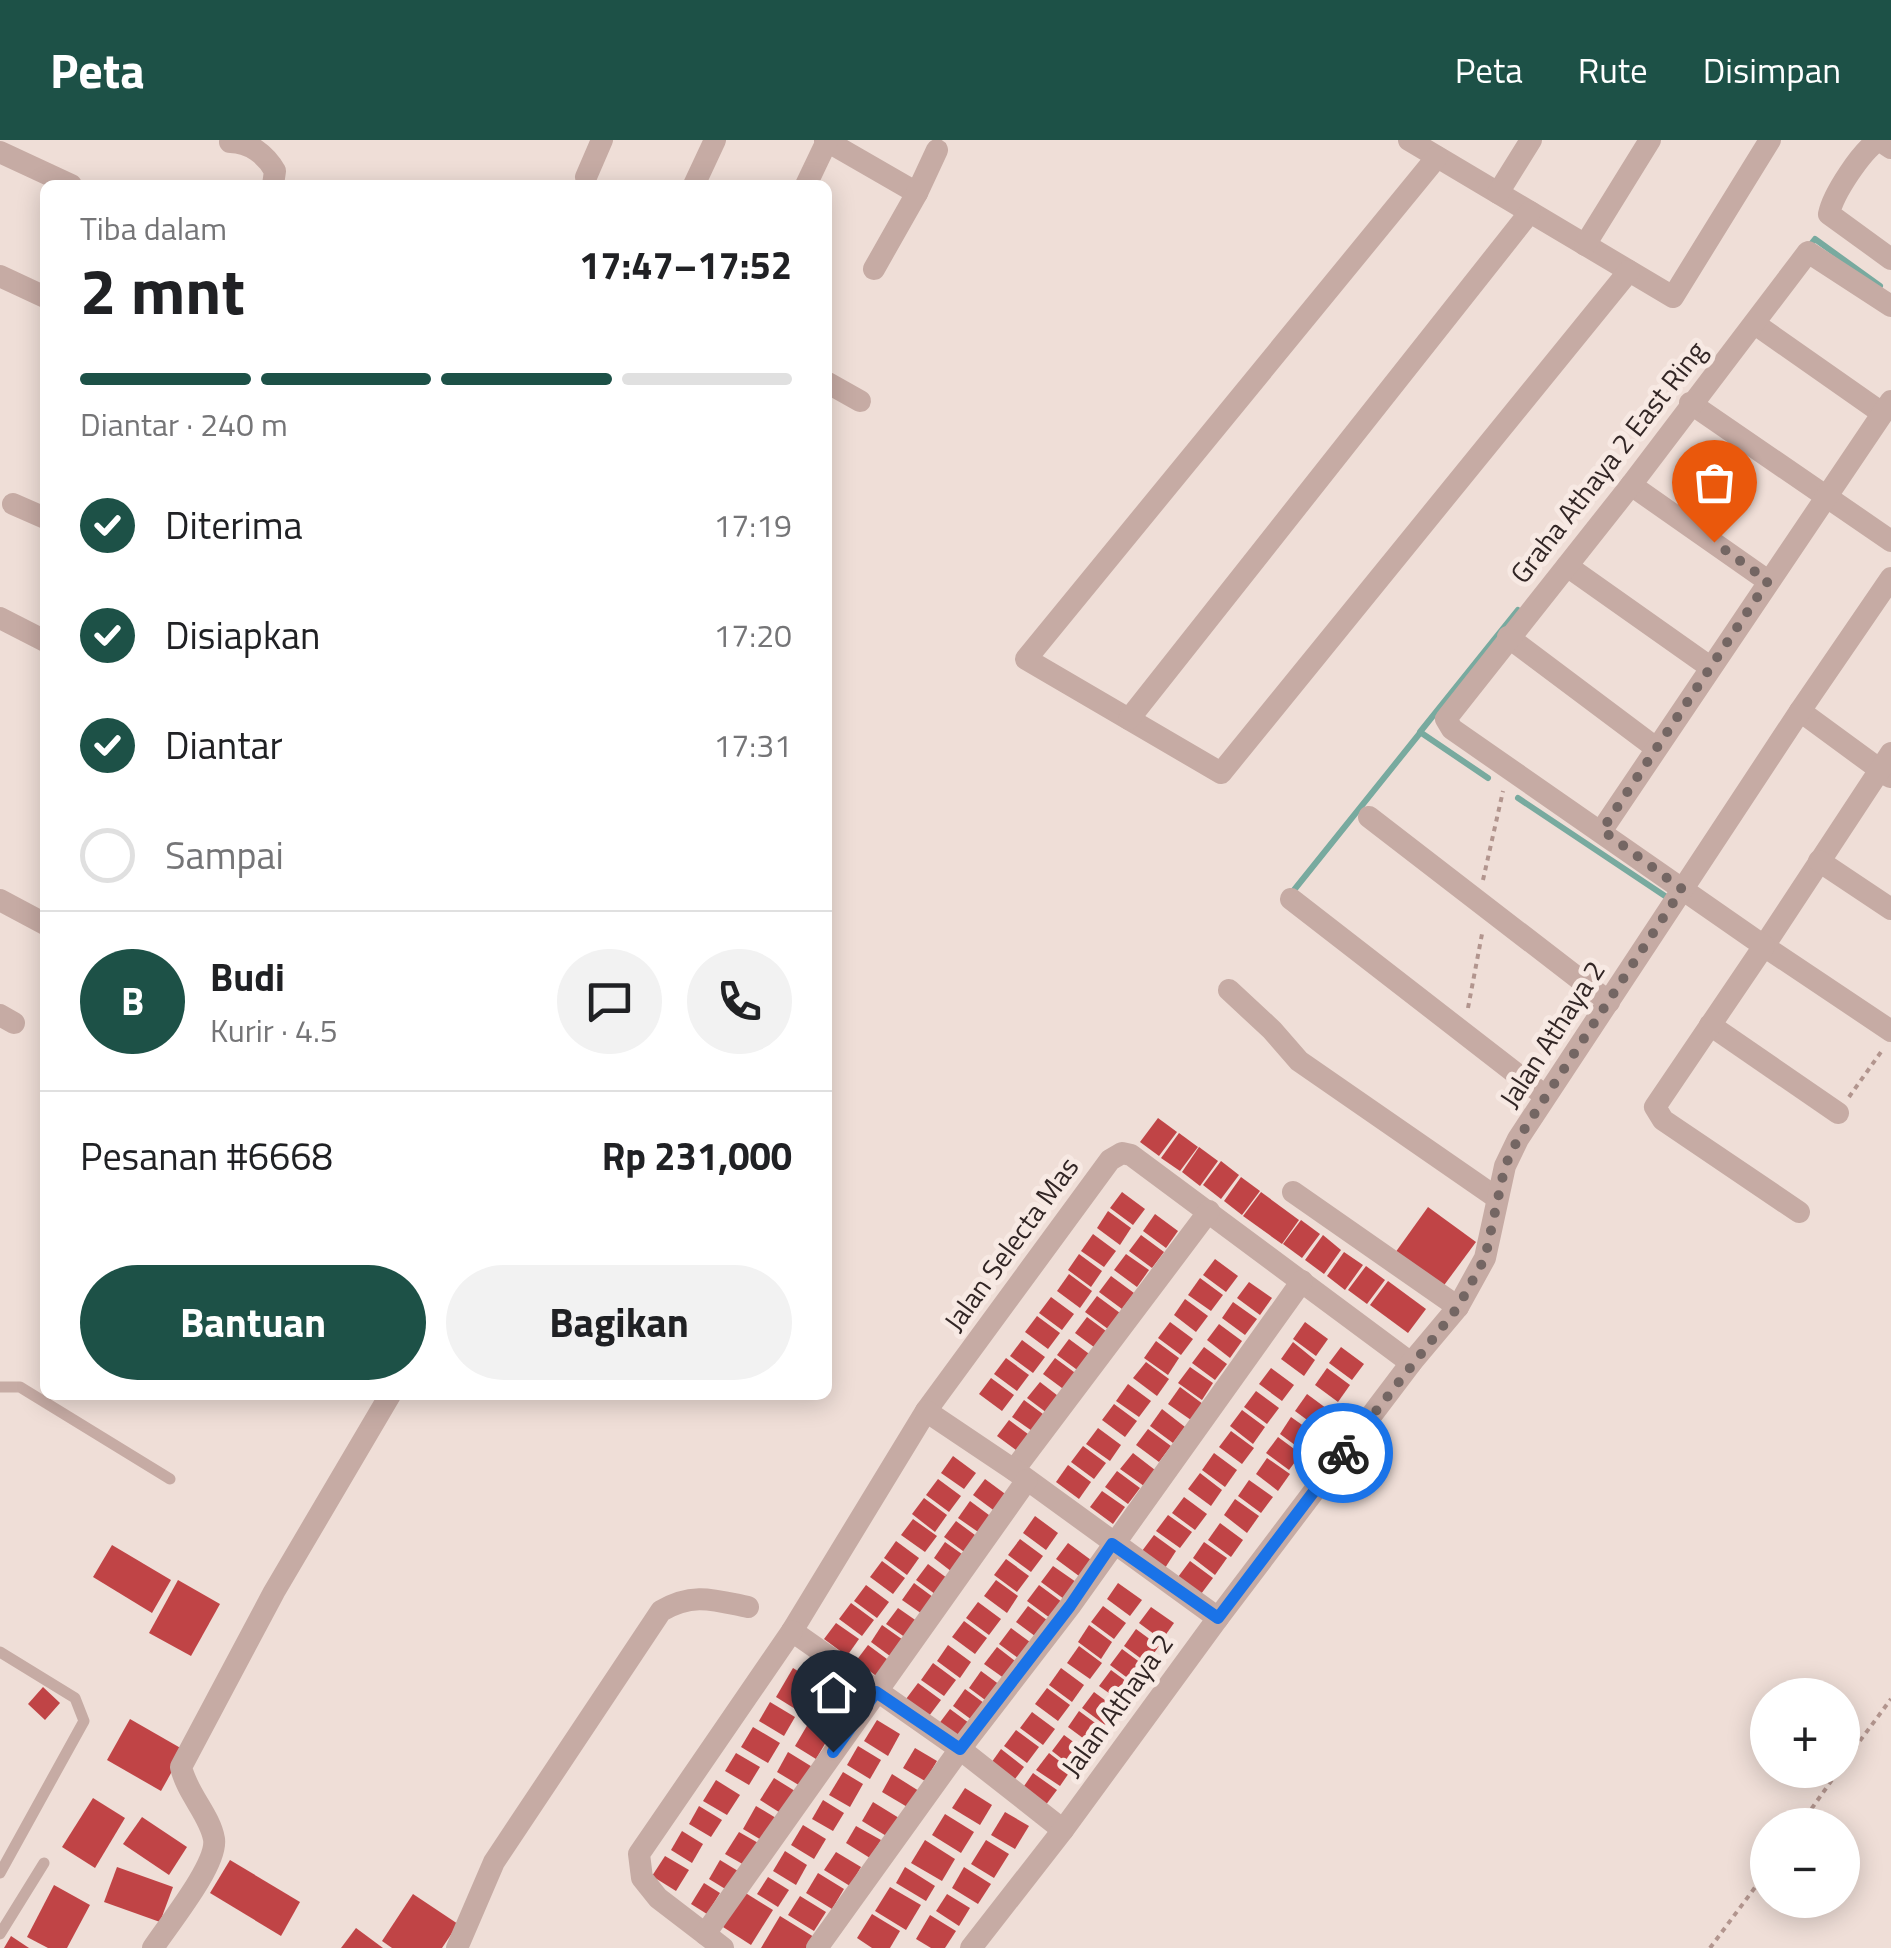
<!DOCTYPE html>
<html lang="id">
<meta charset="utf-8">
<style>
body{margin:0;font-family:"Titillium Web",sans-serif;background:#f2f2f2;color:#202124;height:100vh;display:flex;flex-direction:column;font-size:38px;white-space:nowrap}
*{box-sizing:border-box;margin:0}
p{font-size:32px;color:#757577}
.icon{flex:none;width:55px;height:55px;fill:none;stroke:currentColor;stroke-width:2;stroke-linecap:round;stroke-linejoin:round}
.map{position:relative;flex:1;overflow:hidden}
.sheet{position:absolute;left:40px;top:40px;width:792px;height:1220px;display:flex;flex-direction:column;background:#fff;border-radius:15px;box-shadow:0 5px 25px #0003}
.sheet>*{flex:none}
.buttons{position:absolute;left:1750px;top:1538px;display:grid;gap:20px}
.buttons a{display:grid;place-items:center;width:110px;height:110px;border-radius:50%;background:#fff;box-shadow:0 5px 25px #0003;font-size:50px}
.pin{position:absolute;display:grid;place-items:center;width:85px;height:85px;color:#fff;margin:-102px -42px;border-radius:50% 50% 50% 0;rotate:-45deg;box-shadow:0 0 10px #0007}
.pin .icon{rotate:45deg}
.courier{position:absolute;display:grid;place-items:center;width:100px;height:100px;margin:-50px;border:8px solid #1a73e8;border-radius:50%;background:#fff;color:#222;box-shadow:0 2px 12px #0007}
.headline em{font-style:normal;font-weight:700}
.headline div{display:flex;flex-direction:column-reverse}
.headline{display:flex;align-items:center;justify-content:space-between;height:170px;padding:0 40px}
h1{font-size:65px;font-weight:700;line-height:75px}
.bar{display:grid;grid-template-columns:repeat(4,1fr);gap:15px 10px;align-content:center;height:120px;padding:0 40px}
.bar i{height:12px;border-radius:8px;background:#e0e0e0}
.bar .current{background:#1d5147}
.bar p{grid-column:span 4}
.line{display:flex;align-items:center;gap:25px;padding:0 40px;border-top:2px solid #e0e0e0}
.line div{flex:1}
.round{display:grid;place-items:center;flex:none;width:105px;height:105px;border-radius:52px;background:#f2f2f2}
ol{padding:0 40px;list-style:none}
li{display:flex;align-items:center;gap:30px;height:110px}
li p{margin-inline-start:auto}
li .icon{padding:10px;border-radius:50%;background:#1d5147;color:#fff;stroke-width:4}
li:last-child{color:#757577}
li i{width:55px;height:55px;border:5px solid #e0e0e0;border-radius:50%}
.action{display:flex;gap:20px;margin-top:auto;padding:20px 40px}
.action a{flex:1;height:115px;border-radius:60px;background:#1d5147;color:#fff;font-size:40px;font-weight:700;line-height:115px;text-align:center}
.action a+a{background:#f2f2f2;color:#202124}
header{display:flex;align-items:center;gap:60px;box-sizing:border-box;height:140px;padding:0 50px;background:#1d5147;color:#fff}
header strong{font-size:48px}
nav{display:flex;gap:55px;margin-inline-start:auto;font-size:35px}
.map>svg:first-child{display:block}
.lines{fill:none;stroke-linecap:round;stroke-linejoin:round}
.stream{stroke:#78aa9f;stroke-width:6}
.building{fill:#c04446}
.path{stroke:#b2958e;stroke-width:4;stroke-dasharray:5 5;stroke-linecap:butt}
.service{stroke:#c6aba4;stroke-width:11}
.minor{stroke:#c6aba4;stroke-width:22}
.done{stroke:#746663;stroke-width:10;stroke-dasharray:0 18}
.route{stroke:#1a73e8;stroke-width:12}
.labels{text-anchor:middle;stroke-width:10;stroke-linejoin:round;paint-order:stroke}
.street-label{font-size:28px;fill:#322625;stroke:#f7e9e3}
</style>
<header>
<strong>Peta</strong>
<nav><a>Peta</a><a>Rute</a><a>Disimpan</a></nav>
</header>
<div class="map">
<svg width="1891" height="1808" viewBox="0 0 1891 1808">
<rect width="100%" height="100%" fill="#efded7"/>
<g class="lines">
<!-- stream -->
<g class="stream">
<polyline points="1807,109 1815,99 1880,146"/>
<polyline points="1488,638 1420,592 1518,470"/>
<polyline points="1518,658 1668,758"/>
<polyline points="1290,755 1420,593"/>
</g>
</g>
<!-- building -->
<g class="building">
<polygon points="1158,978 1177,992 1159,1016 1140,1002"/>
<polygon points="1179,993 1198,1007 1180,1031 1161,1018"/>
<polygon points="1199,1007 1218,1021 1200,1046 1182,1032"/>
<polygon points="1221,1021 1239,1035 1221,1059 1203,1045"/>
<polygon points="1241,1037 1260,1051 1242,1075 1224,1061"/>
<polygon points="1122,1052 1145,1069 1133,1085 1110,1068"/>
<polygon points="1261,1052 1299,1080 1282,1104 1243,1076"/>
<polygon points="1428,1067 1476,1102 1442,1148 1395,1113"/>
<polygon points="1108,1071 1131,1088 1120,1105 1097,1088"/>
<polygon points="1155,1074 1178,1091 1166,1108 1143,1091"/>
<polygon points="1301,1080 1320,1094 1302,1118 1283,1104"/>
<polygon points="1093,1094 1116,1111 1104,1127 1081,1111"/>
<polygon points="1141,1095 1164,1112 1152,1128 1129,1111"/>
<polygon points="1323,1095 1341,1110 1324,1134 1305,1120"/>
<polygon points="1344,1112 1363,1125 1345,1150 1327,1136"/>
<polygon points="1079,1114 1102,1131 1091,1147 1068,1130"/>
<polygon points="1126,1114 1149,1130 1137,1147 1114,1130"/>
<polygon points="1215,1119 1238,1136 1226,1152 1203,1135"/>
<polygon points="1366,1126 1385,1140 1367,1164 1348,1150"/>
<polygon points="1069,1134 1092,1151 1080,1168 1057,1151"/>
<polygon points="1111,1136 1134,1153 1122,1169 1099,1152"/>
<polygon points="1200,1138 1223,1155 1211,1171 1188,1155"/>
<polygon points="1388,1141 1426,1169 1408,1193 1370,1165"/>
<polygon points="1249,1142 1272,1158 1260,1175 1237,1158"/>
<polygon points="1097,1156 1120,1173 1108,1189 1085,1172"/>
<polygon points="1051,1157 1074,1174 1062,1190 1039,1173"/>
<polygon points="1185,1159 1208,1176 1196,1192 1174,1175"/>
<polygon points="1233,1162 1257,1179 1245,1195 1222,1178"/>
<polygon points="1037,1176 1060,1193 1048,1209 1025,1192"/>
<polygon points="1087,1177 1110,1194 1098,1210 1075,1193"/>
<polygon points="1170,1182 1193,1199 1181,1215 1158,1198"/>
<polygon points="1305,1182 1328,1199 1316,1216 1293,1199"/>
<polygon points="1219,1184 1242,1201 1230,1218 1207,1200"/>
<polygon points="1069,1199 1092,1216 1080,1232 1057,1215"/>
<polygon points="1022,1200 1045,1217 1033,1233 1010,1216"/>
<polygon points="1156,1201 1179,1218 1168,1235 1144,1218"/>
<polygon points="1293,1202 1315,1220 1304,1236 1281,1219"/>
<polygon points="1204,1207 1227,1224 1215,1240 1192,1223"/>
<polygon points="1341,1207 1364,1224 1352,1240 1329,1223"/>
<polygon points="1006,1218 1029,1235 1017,1251 994,1234"/>
<polygon points="1055,1218 1078,1235 1066,1251 1043,1234"/>
<polygon points="1146,1222 1169,1239 1157,1256 1133,1238"/>
<polygon points="1190,1227 1213,1243 1202,1260 1178,1243"/>
<polygon points="1271,1228 1294,1245 1282,1261 1259,1244"/>
<polygon points="1327,1228 1350,1245 1338,1262 1315,1245"/>
<polygon points="991,1238 1014,1255 1002,1271 979,1254"/>
<polygon points="1040,1242 1062,1259 1051,1276 1027,1258"/>
<polygon points="1128,1244 1151,1261 1139,1277 1116,1261"/>
<polygon points="1180,1247 1203,1264 1191,1280 1168,1264"/>
<polygon points="1256,1251 1279,1268 1267,1284 1244,1267"/>
<polygon points="1307,1254 1330,1271 1318,1288 1295,1271"/>
<polygon points="1024,1260 1047,1277 1035,1293 1012,1277"/>
<polygon points="1114,1264 1137,1281 1125,1297 1102,1280"/>
<polygon points="1162,1269 1185,1287 1173,1303 1150,1286"/>
<polygon points="1242,1270 1265,1287 1253,1304 1230,1286"/>
<polygon points="1291,1277 1315,1294 1303,1311 1280,1294"/>
<polygon points="1009,1280 1032,1297 1020,1313 997,1296"/>
<polygon points="1098,1288 1121,1305 1110,1321 1086,1304"/>
<polygon points="1148,1289 1171,1306 1159,1322 1136,1305"/>
<polygon points="1231,1291 1254,1308 1242,1324 1219,1307"/>
<polygon points="1278,1297 1301,1314 1289,1330 1266,1313"/>
<polygon points="1083,1306 1106,1323 1094,1339 1071,1322"/>
<polygon points="1133,1313 1155,1330 1144,1346 1120,1329"/>
<polygon points="1214,1313 1237,1330 1225,1347 1202,1330"/>
<polygon points="953,1316 976,1333 964,1349 941,1333"/>
<polygon points="1267,1318 1290,1334 1278,1351 1256,1334"/>
<polygon points="1068,1325 1091,1342 1079,1359 1056,1342"/>
<polygon points="1117,1331 1140,1348 1128,1364 1105,1347"/>
<polygon points="1200,1333 1222,1350 1211,1366 1188,1349"/>
<polygon points="938,1339 961,1356 949,1372 926,1355"/>
<polygon points="985,1339 1008,1356 996,1372 973,1355"/>
<polygon points="1249,1340 1273,1357 1261,1373 1238,1356"/>
<polygon points="1102,1351 1125,1367 1113,1384 1090,1367"/>
<polygon points="1184,1357 1207,1374 1195,1390 1172,1373"/>
<polygon points="924,1358 947,1375 935,1392 912,1374"/>
<polygon points="1235,1359 1259,1376 1247,1393 1224,1375"/>
<polygon points="970,1361 993,1378 981,1394 958,1378"/>
<polygon points="1168,1375 1192,1392 1180,1408 1156,1391"/>
<polygon points="1035,1376 1058,1393 1046,1410 1023,1393"/>
<polygon points="913,1379 937,1396 925,1412 901,1395"/>
<polygon points="956,1381 979,1398 967,1414 944,1397"/>
<polygon points="1220,1383 1243,1400 1231,1417 1208,1400"/>
<polygon points="1154,1395 1176,1411 1165,1428 1142,1411"/>
<polygon points="1020,1399 1043,1416 1031,1432 1008,1415"/>
<polygon points="896,1401 919,1418 907,1435 884,1418"/>
<polygon points="945,1402 969,1419 956,1435 934,1418"/>
<polygon points="1204,1402 1227,1418 1215,1435 1193,1418"/>
<polygon points="1068,1403 1091,1420 1079,1436 1056,1419"/>
<polygon points="112,1405 171,1440 152,1473 93,1437"/>
<polygon points="1006,1419 1029,1436 1017,1452 994,1435"/>
<polygon points="882,1421 905,1438 893,1454 870,1437"/>
<polygon points="1190,1421 1213,1438 1201,1454 1178,1437"/>
<polygon points="928,1424 951,1441 939,1457 916,1440"/>
<polygon points="1053,1426 1076,1442 1064,1459 1041,1442"/>
<polygon points="178,1440 220,1464 191,1516 149,1493"/>
<polygon points="996,1440 1018,1456 1007,1473 984,1456"/>
<polygon points="914,1443 937,1460 925,1476 902,1460"/>
<polygon points="1118,1443 1142,1460 1130,1476 1107,1459"/>
<polygon points="866,1445 889,1462 877,1478 854,1461"/>
<polygon points="1039,1445 1062,1462 1050,1478 1027,1461"/>
<polygon points="978,1462 1001,1479 989,1495 966,1478"/>
<polygon points="851,1463 874,1480 862,1496 839,1479"/>
<polygon points="1028,1466 1051,1483 1039,1499 1016,1482"/>
<polygon points="1103,1466 1126,1483 1114,1499 1091,1482"/>
<polygon points="1151,1467 1174,1483 1162,1500 1139,1483"/>
<polygon points="898,1468 921,1484 909,1500 886,1484"/>
<polygon points="964,1481 987,1498 975,1514 952,1497"/>
<polygon points="836,1483 859,1499 847,1516 824,1499"/>
<polygon points="882,1485 906,1502 894,1519 871,1502"/>
<polygon points="1089,1485 1112,1502 1101,1519 1078,1502"/>
<polygon points="1011,1488 1034,1505 1022,1521 999,1504"/>
<polygon points="1136,1489 1159,1506 1147,1523 1124,1506"/>
<polygon points="868,1505 891,1522 879,1538 856,1521"/>
<polygon points="948,1505 971,1522 960,1538 937,1521"/>
<polygon points="1079,1506 1102,1523 1090,1539 1067,1523"/>
<polygon points="997,1507 1019,1524 1008,1541 984,1524"/>
<polygon points="1122,1509 1145,1526 1133,1542 1110,1525"/>
<polygon points="933,1523 956,1540 944,1556 921,1540"/>
<polygon points="793,1528 822,1546 805,1575 776,1557"/>
<polygon points="1061,1528 1084,1545 1072,1562 1049,1545"/>
<polygon points="1111,1530 1134,1547 1123,1563 1099,1546"/>
<polygon points="981,1531 1004,1548 992,1565 969,1548"/>
<polygon points="918,1543 941,1560 929,1576 906,1559"/>
<polygon points="43,1547 60,1563 45,1580 28,1564"/>
<polygon points="1047,1548 1070,1565 1058,1581 1035,1564"/>
<polygon points="965,1549 988,1566 976,1583 953,1566"/>
<polygon points="1094,1552 1117,1569 1105,1585 1082,1568"/>
<polygon points="770,1562 795,1577 784,1596 759,1581"/>
<polygon points="824,1562 849,1577 839,1593 814,1578"/>
<polygon points="950,1569 973,1586 962,1602 938,1585"/>
<polygon points="1079,1571 1102,1588 1091,1604 1068,1587"/>
<polygon points="1032,1572 1055,1589 1043,1605 1020,1588"/>
<polygon points="130,1579 184,1610 161,1651 107,1620"/>
<polygon points="877,1580 900,1594 888,1616 864,1601"/>
<polygon points="808,1584 829,1597 816,1619 795,1606"/>
<polygon points="753,1587 780,1603 768,1623 741,1607"/>
<polygon points="1016,1590 1039,1607 1027,1623 1004,1606"/>
<polygon points="1064,1595 1087,1612 1075,1629 1052,1611"/>
<polygon points="858,1606 881,1620 870,1639 847,1625"/>
<polygon points="915,1608 937,1621 925,1641 903,1628"/>
<polygon points="1001,1609 1024,1627 1012,1643 989,1626"/>
<polygon points="788,1612 814,1628 802,1647 777,1632"/>
<polygon points="736,1613 760,1627 749,1645 725,1631"/>
<polygon points="1049,1613 1071,1630 1060,1646 1036,1630"/>
<polygon points="843,1632 863,1644 850,1667 829,1655"/>
<polygon points="1033,1633 1057,1650 1045,1666 1022,1649"/>
<polygon points="892,1634 919,1651 909,1668 882,1652"/>
<polygon points="774,1638 795,1651 782,1674 760,1660"/>
<polygon points="716,1640 740,1655 727,1675 703,1661"/>
<polygon points="965,1648 992,1665 980,1685 952,1668"/>
<polygon points="93,1658 125,1678 95,1728 62,1707"/>
<polygon points="823,1660 844,1673 833,1691 812,1679"/>
<polygon points="873,1662 899,1678 888,1697 862,1681"/>
<polygon points="699,1666 722,1680 711,1697 689,1684"/>
<polygon points="756,1666 776,1678 763,1701 743,1689"/>
<polygon points="1005,1672 1029,1686 1015,1709 991,1695"/>
<polygon points="945,1674 974,1692 961,1713 932,1695"/>
<polygon points="142,1677 187,1707 169,1735 123,1704"/>
<polygon points="803,1685 826,1699 814,1719 791,1705"/>
<polygon points="856,1686 881,1700 870,1718 846,1703"/>
<polygon points="682,1691 703,1704 692,1723 671,1710"/>
<polygon points="739,1692 760,1704 746,1726 725,1714"/>
<polygon points="925,1700 955,1719 942,1741 911,1723"/>
<polygon points="986,1700 1009,1714 994,1738 971,1724"/>
<polygon points="785,1711 807,1725 796,1745 773,1731"/>
<polygon points="836,1712 861,1727 850,1746 824,1730"/>
<polygon points="665,1716 689,1730 676,1751 652,1736"/>
<polygon points="230,1720 300,1762 281,1796 210,1753"/>
<polygon points="720,1720 738,1731 727,1750 709,1739"/>
<polygon points="117,1727 173,1747 160,1782 104,1762"/>
<polygon points="905,1727 935,1746 926,1761 896,1743"/>
<polygon points="964,1727 991,1744 978,1764 952,1748"/>
<polygon points="818,1733 844,1749 832,1769 806,1753"/>
<polygon points="768,1737 789,1750 778,1767 757,1754"/>
<polygon points="704,1743 720,1753 707,1774 691,1764"/>
<polygon points="54,1745 90,1765 67,1808 48,1808 27,1797"/>
<polygon points="890,1747 921,1765 906,1790 875,1771"/>
<polygon points="744,1752 773,1770 751,1805 723,1787"/>
<polygon points="413,1754 458,1784 442,1808 392,1808 382,1801"/>
<polygon points="947,1754 970,1768 959,1786 936,1771"/>
<polygon points="800,1756 826,1772 814,1791 788,1775"/>
<polygon points="872,1774 900,1791 890,1808 872,1808 857,1798"/>
<polygon points="930,1775 956,1791 945,1808 931,1808 916,1799"/>
<polygon points="780,1776 814,1797 808,1808 761,1808"/>
<polygon points="356,1788 383,1808 341,1808"/>
<polygon points="11,1796 29,1808 4,1808"/>
</g>
<g class="lines">
<!-- path -->
<g class="path">
<polyline points="1483,740 1503,651"/>
<polyline points="1468,868 1482,794"/>
<polyline points="1849,957 1881,912"/>
<polyline points="1842,1625 1891,1559"/>
<polyline points="1800,1685 1839,1630"/>
<polyline points="1710,1808 1768,1730"/>
</g>
<!-- service -->
<g class="service">
<polyline points="0,1247 20,1247 170,1339"/>
<polyline points="0,1512 75,1558 84,1581 0,1733"/>
<polyline points="0,1794 44,1723"/>
</g>
<!-- minor -->
<g class="minor">
<polyline points="825,0 917,53"/>
<polyline points="1409,0 1673,157 1770,0"/>
<path d="M230 2C250 2 266 15 275 31L273 45"/>
<path d="M1891 8 1879 0C1862 10 1833 54 1829 74L1891 119"/>
<polyline points="0,12 71,45"/>
<polyline points="1437,17 1026,519 1221,633 1629,131"/>
<polyline points="586,37 602,0"/>
<polyline points="694,45 715,0"/>
<polyline points="806,45 827,1"/>
<polyline points="1498,53 1531,0"/>
<polyline points="1585,105 1650,0"/>
<polyline points="874,129 917,53 937,10"/>
<polyline points="0,136 45,157"/>
<polyline points="1755,184 1882,273"/>
<polyline points="828,243 860,261"/>
<polyline points="1690,263 1891,401"/>
<polyline points="1631,345 1768,441"/>
<polyline points="13,364 45,378"/>
<polyline points="1567,426 1710,527"/>
<polyline points="0,478 45,501"/>
<polyline points="1508,497 1656,608"/>
<polyline points="1800,571 1890,637"/>
<polyline points="1129,579 1530,72"/>
<polyline points="1891,613 1764,806 1891,891"/>
<polyline points="1369,677 1609,862"/>
<polyline points="1602,690 1891,261"/>
<polyline points="1819,721 1891,769"/>
<polyline points="1291,759 1545,956"/>
<polyline points="0,760 45,784"/>
<polyline points="1229,850 1272,890 1299,921 1497,1058"/>
<polyline points="0,875 14,883"/>
<polyline points="1710,885 1838,973"/>
<polyline points="1293,1052 1458,1167"/>
<polyline points="1799,1072 1663,980 1655,967 1764,806 1452,589 1446,579 1631,345 1808,112 1891,166"/>
<polyline points="926,1271 1110,1020 1122,1013 1131,1015 1411,1223"/>
<polyline points="1014,1330 1209,1071"/>
<polyline points="1063,1690 960,1609 792,1491 926,1271 1014,1330 1218,1478"/>
<polyline points="705,1794 658,1758 642,1738 639,1714 792,1491"/>
<path d="M153 1808C168 1785 218 1724 214 1699 210 1675 187 1654 181 1627L274 1452 390 1255"/>
<path d="M457 1808 494 1722 661 1471C693 1452 714 1460 748 1467"/>
<polyline points="723,1808 705,1794 1027,1340"/>
<polyline points="817,1808 960,1609 1070,1466 1302,1141"/>
<polyline points="971,1808 1063,1690 1218,1478 1411,1223 1458,1167 1485,1118 1505,1026 1518,999 1800,571 1891,438"/>
</g>
</g>
<g class="lines">
<!-- done -->
<polyline class="done" points="1343,1313 1458,1167 1485,1118 1505,1026 1518,999 1682,749 1602,690 1768,441 1714,402"/>
<!-- route -->
<polyline class="route" points="833,1612 876,1552 960,1609 1070,1466 1112,1404 1218,1478 1343,1313"/>
</g>
<g class="labels">
<!-- street labels -->
<g class="street-label">
<text transform="translate(1608 322) rotate(-52)" y="10">Graha Athaya 2 East Ring</text>
<text transform="translate(1552 894) rotate(-57)" y="10">Jalan Athaya 2</text>
<text transform="translate(1011 1104) rotate(-54)" y="10">Jalan Selecta Mas</text>
<text transform="translate(1117 1565) rotate(-54)" y="10">Jalan Athaya 2</text>
</g>
</g>
</svg>
<div class="buttons">
<a>+</a>
<a>−</a>
</div>
<div class="pin" style="left:1714px;top:402px;background:#ea580c"><svg class="icon" aria-label="bag" viewBox="0 0 24 24"><path d="M5 8h14l-1 12H6zM9 8a3 3 0 0 1 6 0"/></svg></div>
<div class="pin" style="left:833px;top:1612px;background:#1f2937"><svg class="icon" aria-label="home" viewBox="0 0 24 24"><path d="M3 11l9-7 9 7M6 9v11h12V9"/></svg></div>
<div class="courier" style="left:1343px;top:1313px"><svg class="icon" aria-label="bike" viewBox="0 0 24 24"><circle cx="6" cy="16" r="4"/><circle cx="18" cy="16" r="4"/><path d="M6 16l4-8h5l3 8M10 8l3 8H6M13 5h3"/></svg></div>
<section class="sheet">
<div class="headline"><div><h1>2 mnt</h1><p>Tiba dalam</p></div><em>17:47–17:52</em></div>
<div class="bar"><i class="current"></i><i class="current"></i><i class="current"></i><i></i><p>Diantar · 240 m</p></div>
<ol>
<li><svg class="icon" aria-label="check" viewBox="0 0 24 24"><path d="M5 12l5 5 9-10"/></svg>Diterima<p>17:19</p></li>
<li><svg class="icon" aria-label="check" viewBox="0 0 24 24"><path d="M5 12l5 5 9-10"/></svg>Disiapkan<p>17:20</p></li>
<li><svg class="icon" aria-label="check" viewBox="0 0 24 24"><path d="M5 12l5 5 9-10"/></svg>Diantar<p>17:31</p></li>
<li><i></i>Sampai</li>
</ol>
<div class="line" style="height:180px"><b class="round" style="background:#1d5147;color:#fff">B</b><div><b>Budi</b><p>Kurir · 4.5</p></div><a class="round"><svg class="icon" aria-label="chat" viewBox="0 0 24 24"><path d="M4 5h16v11H9l-5 4z"/></svg></a><a class="round"><svg class="icon" aria-label="phone" viewBox="0 0 24 24"><path d="M5 4h4l2 5-3 2q2 4 5 5l2-3 5 2v4C11 20 4 13 5 4z"/></svg></a></div>
<div class="line" style="height:130px"><div>Pesanan #6668</div><b>Rp 231,000</b></div>
<div class="action"><a>Bantuan</a><a>Bagikan</a></div>
</section>
</div>
